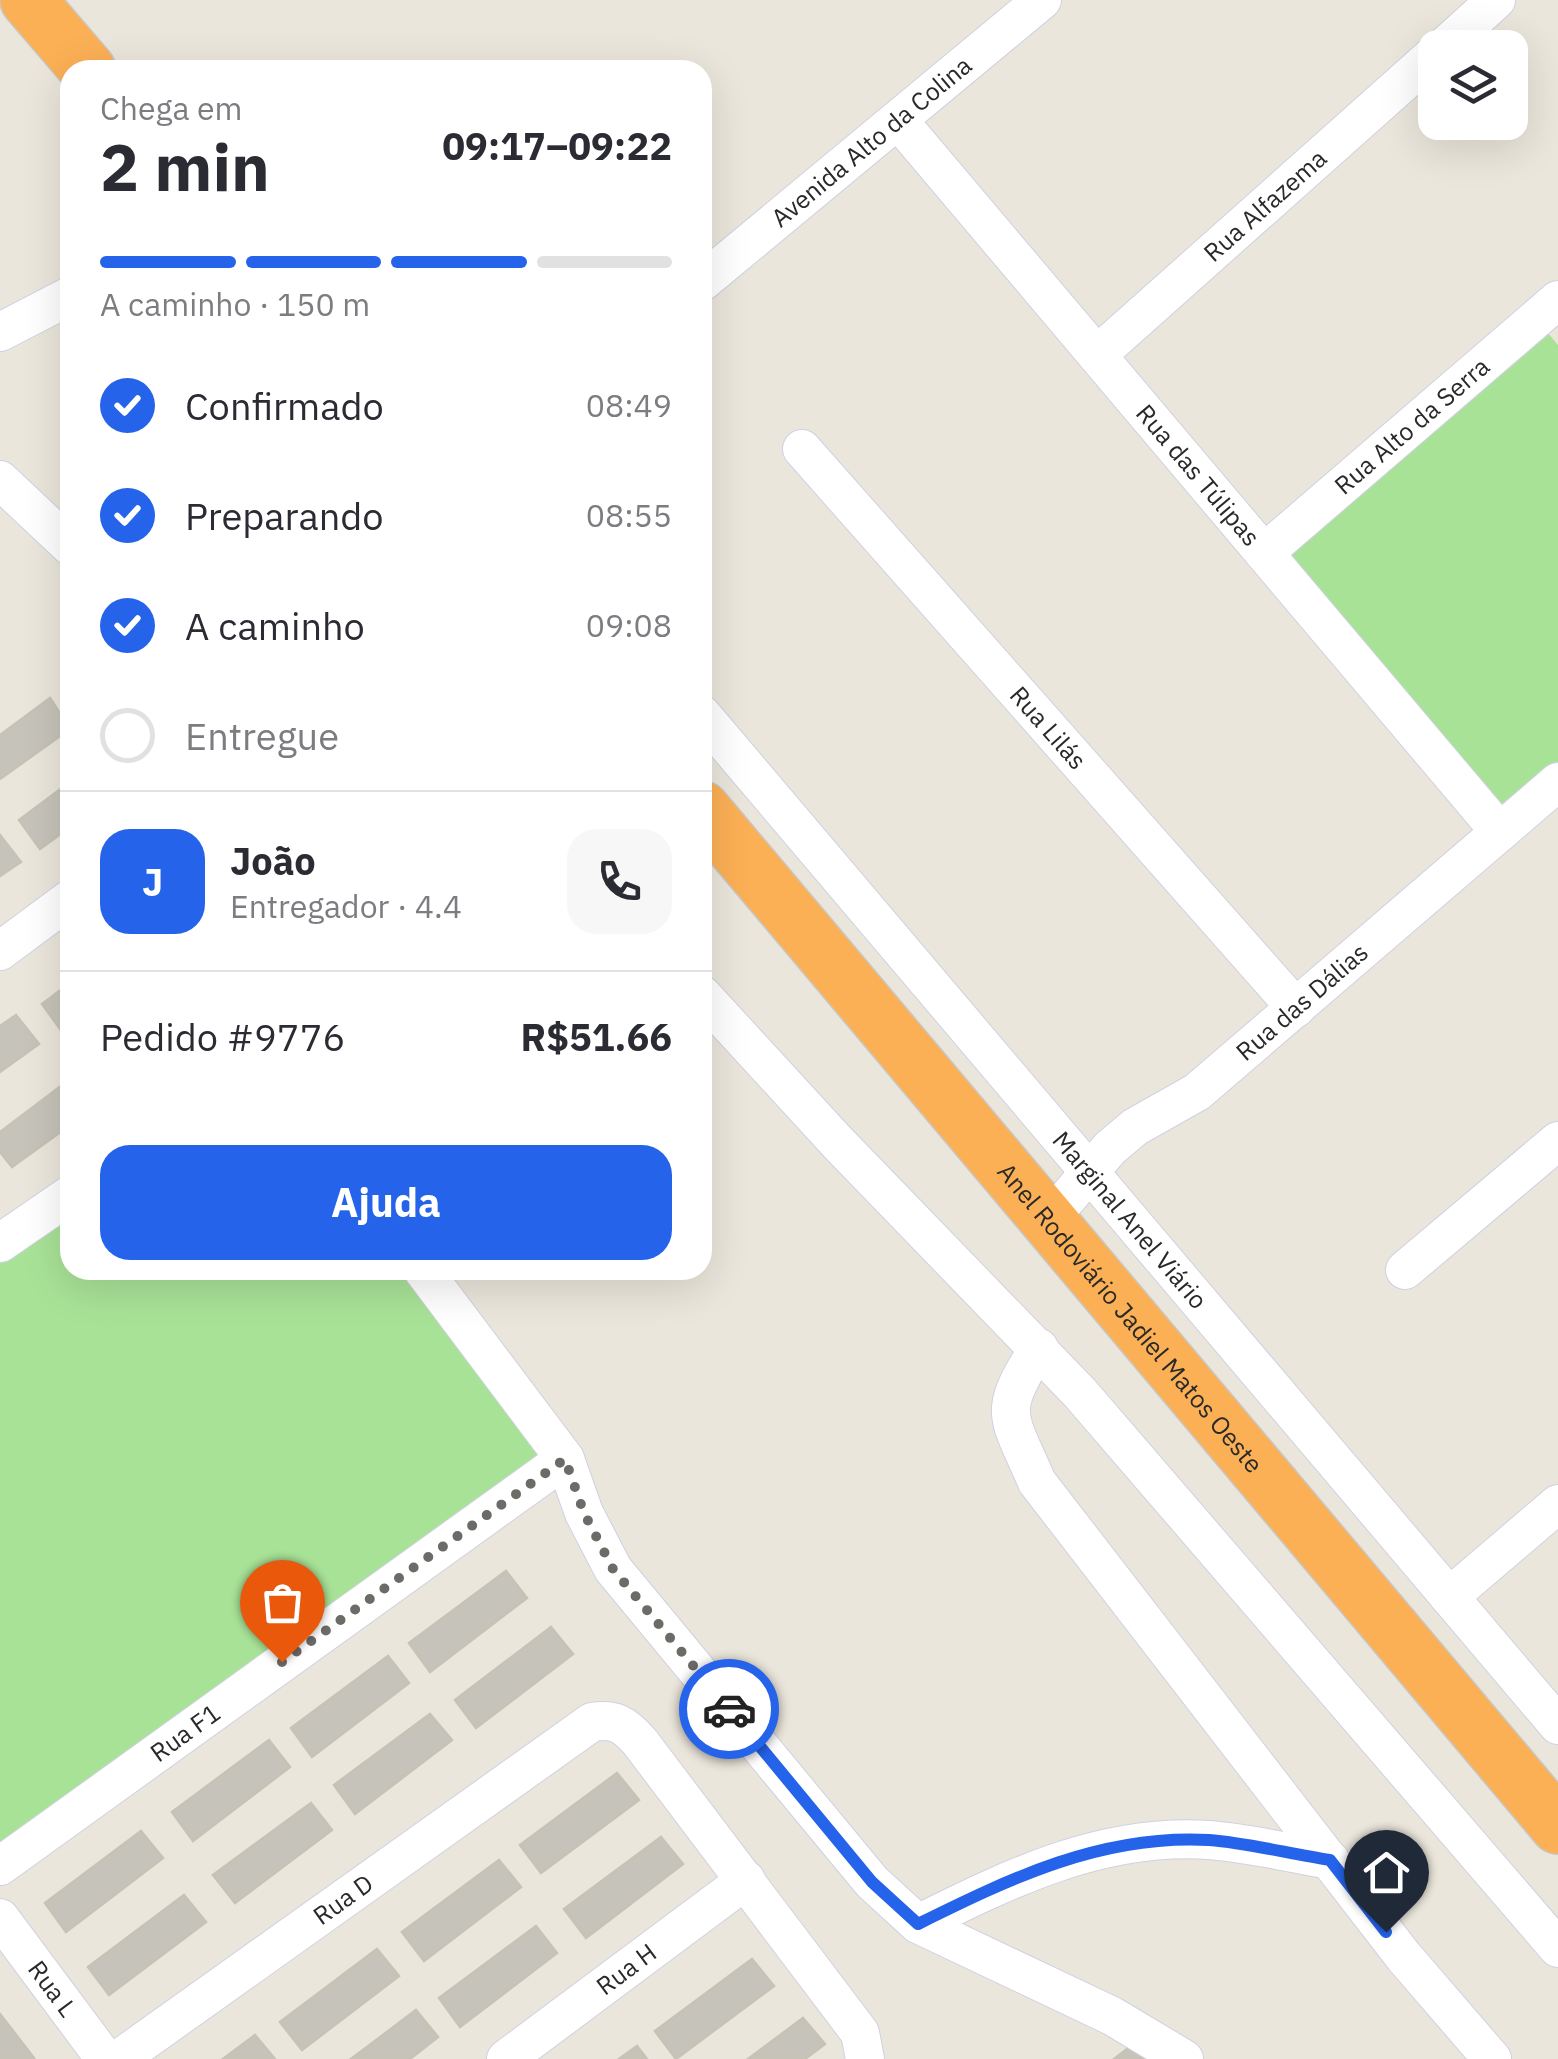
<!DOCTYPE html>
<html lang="pt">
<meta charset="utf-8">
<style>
body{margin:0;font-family:"IBM Plex Sans",sans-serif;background:#f7f7f7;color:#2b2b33;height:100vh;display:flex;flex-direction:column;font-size:38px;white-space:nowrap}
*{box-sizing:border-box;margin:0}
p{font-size:32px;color:#7c7c81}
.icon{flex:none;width:55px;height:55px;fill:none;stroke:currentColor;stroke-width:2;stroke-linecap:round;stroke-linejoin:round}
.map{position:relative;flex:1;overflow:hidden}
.details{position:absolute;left:60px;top:60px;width:652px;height:1220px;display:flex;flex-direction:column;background:#fff;border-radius:30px;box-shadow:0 10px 40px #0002}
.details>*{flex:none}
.tools{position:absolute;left:1418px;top:30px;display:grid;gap:20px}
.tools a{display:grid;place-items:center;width:110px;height:110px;border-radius:20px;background:#fff;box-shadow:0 10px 40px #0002;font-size:50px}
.pin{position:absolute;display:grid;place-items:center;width:85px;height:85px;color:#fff;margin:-102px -42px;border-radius:50% 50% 50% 0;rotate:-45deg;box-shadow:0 0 10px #0007}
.pin .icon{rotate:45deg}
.courier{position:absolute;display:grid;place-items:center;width:100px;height:100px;margin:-50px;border:8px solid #2563eb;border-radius:50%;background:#fff;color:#222;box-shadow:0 2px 12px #0007}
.headline em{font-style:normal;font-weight:800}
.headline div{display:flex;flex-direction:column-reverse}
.headline{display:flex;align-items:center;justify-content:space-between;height:170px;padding:0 40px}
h1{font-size:65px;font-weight:800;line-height:75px}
.bar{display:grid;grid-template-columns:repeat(4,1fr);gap:15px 10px;align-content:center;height:120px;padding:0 40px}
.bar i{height:12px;border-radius:8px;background:#e1e1e2}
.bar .on{background:#2563eb}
.bar p{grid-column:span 4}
.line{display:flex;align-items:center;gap:25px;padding:0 40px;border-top:2px solid #e1e1e2}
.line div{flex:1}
.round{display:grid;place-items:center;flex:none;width:105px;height:105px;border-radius:30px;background:#f7f7f7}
ol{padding:0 40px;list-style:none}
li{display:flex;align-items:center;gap:30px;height:110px}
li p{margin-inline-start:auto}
li .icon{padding:10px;border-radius:50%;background:#2563eb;color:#fff;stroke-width:4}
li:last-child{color:#7c7c81}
li i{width:55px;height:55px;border:5px solid #e1e1e2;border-radius:50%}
.action{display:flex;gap:20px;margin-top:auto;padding:20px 40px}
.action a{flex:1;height:115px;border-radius:30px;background:#2563eb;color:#fff;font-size:40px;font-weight:800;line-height:115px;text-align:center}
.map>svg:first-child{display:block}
.green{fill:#a8e297}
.building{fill:#c6c3ba;stroke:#c6c2b4;stroke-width:2.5}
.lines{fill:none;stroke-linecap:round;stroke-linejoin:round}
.minor-casing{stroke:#d0d1e2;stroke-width:40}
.highway-casing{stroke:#c7c7c7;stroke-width:58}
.minor{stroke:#fff;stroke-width:38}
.highway{stroke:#fcb055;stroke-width:55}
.done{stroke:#6d6b67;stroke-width:10;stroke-dasharray:0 18}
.route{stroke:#2563eb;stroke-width:12}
.labels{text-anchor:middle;stroke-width:8;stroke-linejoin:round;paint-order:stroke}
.street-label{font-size:25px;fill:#292929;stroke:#fff}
</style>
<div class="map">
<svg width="1558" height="2059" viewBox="0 0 1558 2059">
<rect width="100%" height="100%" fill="#ebe6db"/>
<!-- green -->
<g class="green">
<polygon points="1536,319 1558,345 1558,782 1500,832 1264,553"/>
<polygon points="70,1194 70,1270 407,1270 549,1460 0,1866 0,1245"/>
</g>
<!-- building -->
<g class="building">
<polygon points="50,698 70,729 0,779 0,735"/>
<polygon points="70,782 70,827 40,849 19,820"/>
<polygon points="0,835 21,862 0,876"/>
<polygon points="70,983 70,1027 63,1033 42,1004"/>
<polygon points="16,1015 39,1044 0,1072 0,1026"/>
<polygon points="69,1080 70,1125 12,1167 0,1152 0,1132"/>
<polygon points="506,1571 527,1598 430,1672 409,1643"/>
<polygon points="551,1627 573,1654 476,1728 455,1700"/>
<polygon points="388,1656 409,1683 312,1757 291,1728"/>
<polygon points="430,1714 452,1740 355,1814 334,1785"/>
<polygon points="269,1740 290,1767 193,1841 172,1812"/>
<polygon points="617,1773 639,1800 541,1873 520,1845"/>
<polygon points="311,1803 332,1830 235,1903 213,1875"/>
<polygon points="141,1831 163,1858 66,1932 45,1903"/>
<polygon points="661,1837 683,1864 586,1938 564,1909"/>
<polygon points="499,1860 521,1887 424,1961 402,1932"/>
<polygon points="184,1895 206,1922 109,1995 88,1967"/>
<polygon points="536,1926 557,1953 460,2027 439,1998"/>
<polygon points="377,1949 399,1976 302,2050 280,2022"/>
<polygon points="752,1959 774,1986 676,2059 655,2031"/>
<polygon points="416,2010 438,2037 410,2059 351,2059"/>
<polygon points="0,2014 34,2058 32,2059 0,2059"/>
<polygon points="803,2018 825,2044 805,2059 748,2059"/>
<polygon points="255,2035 275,2059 223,2059"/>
<polygon points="1144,2036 1160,2059 1114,2059"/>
<polygon points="637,2046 647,2059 619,2059"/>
</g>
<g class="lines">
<defs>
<g id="minor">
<polyline points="1443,48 1496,0"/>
<path id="s1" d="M898 120 1500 832"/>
<path id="s2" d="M702 282 1042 0"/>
<polyline points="0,332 70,296"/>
<path id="s3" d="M1097 355 1435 54"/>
<path id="s4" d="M802 449 1296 1008"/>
<polyline points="0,480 70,546"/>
<path id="s5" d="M1264 553 1558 300"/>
<path id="s6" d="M702 715 1558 1725"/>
<polyline points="0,951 70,899"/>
<polyline points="702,995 838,1143 1080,1393 1558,1948"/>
<path id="s7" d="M1048 1221 1110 1148 1135 1127 1197 1092 1558 782"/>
<polyline points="0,1243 70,1195"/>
<polyline points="423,1270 565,1459 584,1513 613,1569 872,1882 918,1924 1112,2016 1184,2059"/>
<polyline points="1405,1270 1558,1141"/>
<path d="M1039 1348C996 1414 1008 1414 1037 1482L1404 1957 1492 2059"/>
<polyline points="1449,1597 1558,1504"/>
<path id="s8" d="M0 1866 565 1459"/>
<path id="s9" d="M0 1918 105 2059"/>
<path d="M918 1924C1010 1878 1102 1833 1209 1840 1249 1843 1290 1853 1330 1860"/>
<path id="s10" d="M119 2059 592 1722C615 1718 625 1725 640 1742L860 2033 865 2059"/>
<path id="s11" d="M506 2059 746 1880"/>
</g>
<g id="highway">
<polyline points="28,0 88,70"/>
<path id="s12" d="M702 809 1558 1826"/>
</g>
</defs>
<!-- minor casing -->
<use href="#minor" class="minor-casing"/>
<!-- highway casing -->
<use href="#highway" class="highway-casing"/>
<!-- minor -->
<use href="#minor" class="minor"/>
<!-- highway -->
<use href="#highway" class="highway"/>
</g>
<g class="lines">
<!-- done -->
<polyline class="done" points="282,1662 565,1459 584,1513 613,1569 729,1709"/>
<!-- route -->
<path class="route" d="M729 1709 872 1882 918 1924C1011 1878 1102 1834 1209 1840 1249 1843 1290 1854 1330 1860L1386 1932"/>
</g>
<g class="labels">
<!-- street labels -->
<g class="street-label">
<text dy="9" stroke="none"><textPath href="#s2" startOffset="220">Avenida Alto da Colina</textPath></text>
<text dy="9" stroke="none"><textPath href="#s3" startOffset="225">Rua Alfazema</textPath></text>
<text dy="9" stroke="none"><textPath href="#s5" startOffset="195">Rua Alto da Serra</textPath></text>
<text dy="9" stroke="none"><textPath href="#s1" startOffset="465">Rua das Túlipas</textPath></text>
<text dy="9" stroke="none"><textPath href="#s4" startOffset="372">Rua Lilás</textPath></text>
<text dy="9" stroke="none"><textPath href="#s7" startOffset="338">Rua das Dálias</textPath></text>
<text dy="9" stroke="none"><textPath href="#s6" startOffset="662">Marginal Anel Viário</textPath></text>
<text dy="9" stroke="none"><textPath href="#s12" startOffset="665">Anel Rodoviário Jadiel Matos Oeste</textPath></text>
<text dy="9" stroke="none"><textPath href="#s8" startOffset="228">Rua F1</textPath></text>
<text dy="9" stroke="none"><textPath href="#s10" startOffset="275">Rua D</textPath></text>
<text dy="9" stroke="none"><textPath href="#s11" startOffset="150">Rua H</textPath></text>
<text dy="9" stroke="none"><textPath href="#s9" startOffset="88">Rua L</textPath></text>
</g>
</g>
</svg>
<div class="tools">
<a><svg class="icon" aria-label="layers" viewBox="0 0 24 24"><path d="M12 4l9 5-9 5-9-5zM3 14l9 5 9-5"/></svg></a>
</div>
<div class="pin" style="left:282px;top:1662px;background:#ea580c"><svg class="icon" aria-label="bag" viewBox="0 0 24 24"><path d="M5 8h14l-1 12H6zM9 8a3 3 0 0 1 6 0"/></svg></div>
<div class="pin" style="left:1386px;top:1932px;background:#1f2937"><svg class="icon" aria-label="home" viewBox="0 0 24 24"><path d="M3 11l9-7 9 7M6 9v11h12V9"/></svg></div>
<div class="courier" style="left:729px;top:1709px"><svg class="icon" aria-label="car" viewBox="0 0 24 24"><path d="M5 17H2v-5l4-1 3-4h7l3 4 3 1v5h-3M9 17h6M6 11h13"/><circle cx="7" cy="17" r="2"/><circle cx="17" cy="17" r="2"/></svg></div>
<section class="details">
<div class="headline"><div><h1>2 min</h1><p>Chega em</p></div><em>09:17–09:22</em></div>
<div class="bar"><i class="on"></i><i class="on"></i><i class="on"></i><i></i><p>A caminho · 150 m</p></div>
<ol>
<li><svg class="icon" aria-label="check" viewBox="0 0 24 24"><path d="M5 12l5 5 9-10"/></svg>Confirmado<p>08:49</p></li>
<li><svg class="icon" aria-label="check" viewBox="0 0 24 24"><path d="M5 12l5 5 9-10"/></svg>Preparando<p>08:55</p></li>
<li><svg class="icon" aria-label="check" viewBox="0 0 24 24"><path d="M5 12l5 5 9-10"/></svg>A caminho<p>09:08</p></li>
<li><i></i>Entregue</li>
</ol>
<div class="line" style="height:180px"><b class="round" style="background:#2563eb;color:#fff">J</b><div><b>João</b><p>Entregador · 4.4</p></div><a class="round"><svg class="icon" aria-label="phone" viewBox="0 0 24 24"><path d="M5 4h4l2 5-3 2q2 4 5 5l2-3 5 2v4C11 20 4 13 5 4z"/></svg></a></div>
<div class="line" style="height:130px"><div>Pedido #9776</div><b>R$51.66</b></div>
<div class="action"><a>Ajuda</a></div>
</section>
</div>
